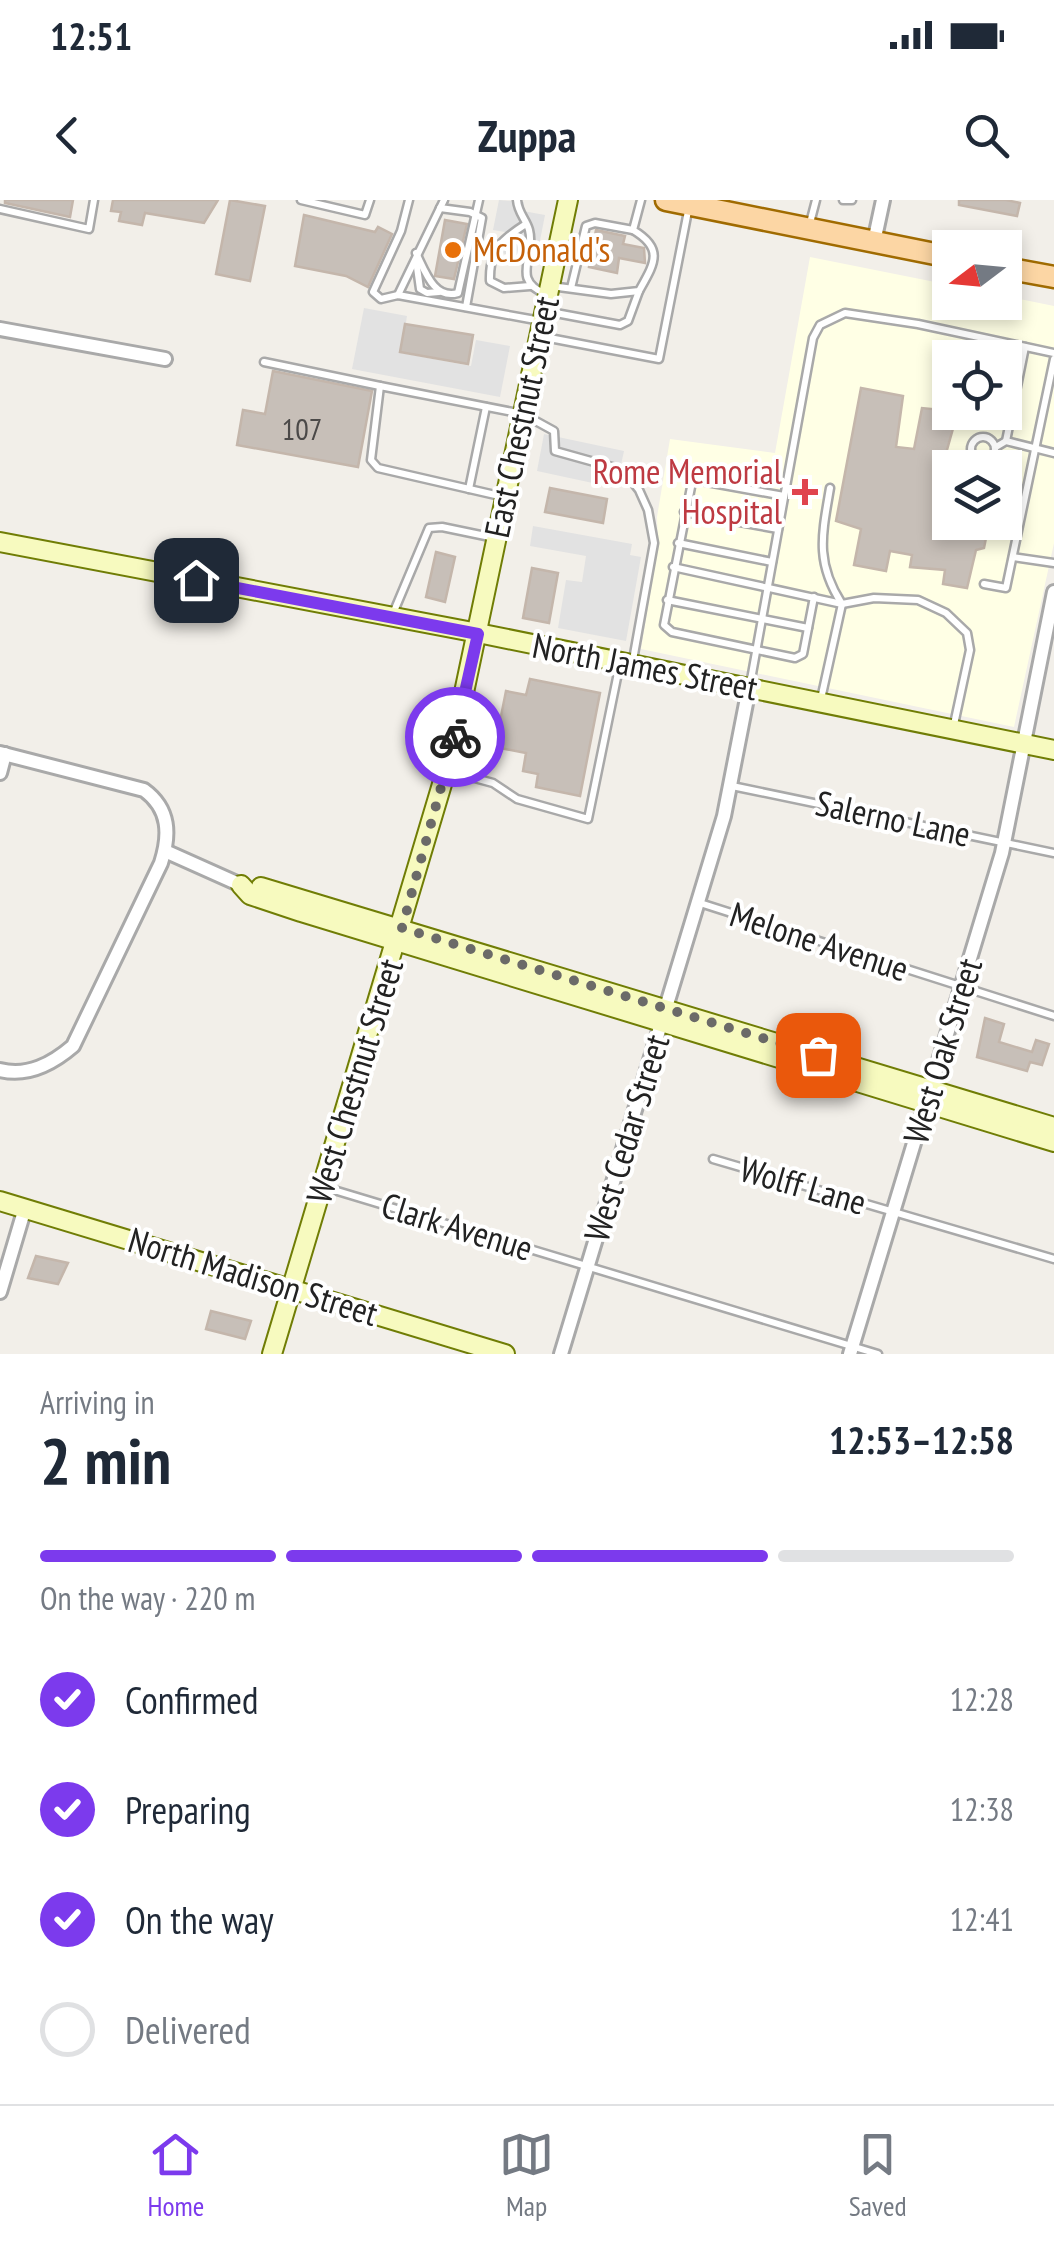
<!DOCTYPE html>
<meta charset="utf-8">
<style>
body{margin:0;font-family:"PT Sans Narrow",sans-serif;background:#f6f6f7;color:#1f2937;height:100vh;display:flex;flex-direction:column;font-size:38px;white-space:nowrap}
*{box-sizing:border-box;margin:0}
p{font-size:32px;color:#747a83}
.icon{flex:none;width:55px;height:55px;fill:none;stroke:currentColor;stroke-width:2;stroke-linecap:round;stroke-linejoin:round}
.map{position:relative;height:1154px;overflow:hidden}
.panel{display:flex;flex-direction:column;background:#fff;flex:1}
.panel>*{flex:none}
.needle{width:65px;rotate:254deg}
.buttons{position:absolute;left:932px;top:30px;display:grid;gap:20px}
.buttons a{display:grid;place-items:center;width:90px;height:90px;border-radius:0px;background:#fff;box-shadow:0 5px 15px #0003;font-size:50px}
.pin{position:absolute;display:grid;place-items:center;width:85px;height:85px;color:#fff;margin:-42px;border-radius:20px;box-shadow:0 5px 15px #0006}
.courier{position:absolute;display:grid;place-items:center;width:100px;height:100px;margin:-50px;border:8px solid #7c3aed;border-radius:50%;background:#fff;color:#222;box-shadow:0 2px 12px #0007}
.head em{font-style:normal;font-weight:700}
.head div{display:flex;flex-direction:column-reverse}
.head{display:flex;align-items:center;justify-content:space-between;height:170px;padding:0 40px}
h1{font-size:65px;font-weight:700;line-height:75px}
.bar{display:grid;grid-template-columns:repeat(4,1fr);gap:15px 10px;align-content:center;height:120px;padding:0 40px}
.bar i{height:12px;border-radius:8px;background:#e0e1e3}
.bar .active{background:#7c3aed}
.bar p{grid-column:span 4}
ol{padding:0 40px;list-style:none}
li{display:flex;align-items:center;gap:30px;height:110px}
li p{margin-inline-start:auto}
li .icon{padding:10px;border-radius:50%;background:#7c3aed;color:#fff;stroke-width:4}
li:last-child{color:#747a83}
li i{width:55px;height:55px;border:5px solid #e0e1e3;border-radius:50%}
.status{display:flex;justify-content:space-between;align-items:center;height:70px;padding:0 50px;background:#fff;direction:ltr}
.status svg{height:28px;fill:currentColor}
header{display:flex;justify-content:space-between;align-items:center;height:130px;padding:0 40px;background:#fff;font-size:45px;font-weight:700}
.tab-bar{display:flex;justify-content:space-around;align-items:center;height:140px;border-top:2px solid #e0e1e3;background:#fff;font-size:28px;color:#747a83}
.tab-bar a{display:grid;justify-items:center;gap:5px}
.tab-bar .active{color:#7c3aed}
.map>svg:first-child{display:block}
.education{fill:#ffffe5;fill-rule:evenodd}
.parking{fill:#e2e2e2}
.building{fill:#c7bfb8;stroke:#c4b6ab;stroke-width:2.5}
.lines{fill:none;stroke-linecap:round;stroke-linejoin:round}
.lane-casing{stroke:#a9a9a9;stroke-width:11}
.street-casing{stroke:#a9a9a9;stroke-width:18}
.secondary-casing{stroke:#707d05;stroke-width:22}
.primary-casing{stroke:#a06b00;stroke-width:25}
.lane{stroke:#fff;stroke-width:6}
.street{stroke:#fff;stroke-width:12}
.secondary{stroke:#f7fabf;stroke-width:18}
.primary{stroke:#fcd6a4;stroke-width:20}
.done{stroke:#6b6a68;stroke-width:10;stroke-dasharray:0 18}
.route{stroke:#7c3aed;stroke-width:12}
.food-dot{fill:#e8710a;stroke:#fff;stroke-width:4}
.health-dot{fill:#e0444e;stroke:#fff;stroke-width:4}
.labels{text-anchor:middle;stroke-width:8;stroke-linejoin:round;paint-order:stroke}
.number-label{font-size:30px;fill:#4b4948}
.food-label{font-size:35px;fill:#c56008;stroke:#fff;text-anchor:start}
.street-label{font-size:35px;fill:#222;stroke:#fff}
.health-label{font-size:35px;fill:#be3a42;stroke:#fff;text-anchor:end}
</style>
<div class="status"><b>12:51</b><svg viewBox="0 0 49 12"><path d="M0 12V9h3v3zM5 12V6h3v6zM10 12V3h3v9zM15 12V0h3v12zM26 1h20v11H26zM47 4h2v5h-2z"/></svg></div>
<header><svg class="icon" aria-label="back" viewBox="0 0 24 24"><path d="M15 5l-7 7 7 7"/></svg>Zuppa<svg class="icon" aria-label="search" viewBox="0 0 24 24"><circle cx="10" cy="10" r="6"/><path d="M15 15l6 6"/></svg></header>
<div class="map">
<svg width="1054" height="1154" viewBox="0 0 1054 1154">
<rect width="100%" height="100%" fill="#f2efe9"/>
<!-- education -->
<path class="education" d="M810 57 950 85V102H1005V96L1054 106V343L1014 527 641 449 658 345 657 317 670 239 775 253ZM950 158H1005V212H950ZM950 268H1005V322H950Z"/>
<!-- parking -->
<g class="parking">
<polygon points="499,0 524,2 523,11 545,15 536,61 501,53 505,32 493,30"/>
<polygon points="364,108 407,116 401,153 471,166 476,140 510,146 500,197 352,169"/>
<polygon points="544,234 624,251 616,288 537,271"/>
<polygon points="533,326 632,344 630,355 641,357 626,441 558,428 566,380 582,382 586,356 530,346"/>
</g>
<!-- building -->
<g class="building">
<polygon points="5,0 73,0 70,17 5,3"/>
<polygon points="113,0 218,0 204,23 145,13 142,25 119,21 121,12 111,11"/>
<polygon points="230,0 265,6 250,81 216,74"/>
<polygon points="959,0 1006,0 1020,3 1017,16 959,5"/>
<polygon points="304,15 375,32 378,27 392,34 368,87 346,76 295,66"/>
<polygon points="445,20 467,24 454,79 435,76"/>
<polygon points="596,30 625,36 623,44 644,48 645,63 619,58 617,73 589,67"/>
<polygon points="405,124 473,135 468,164 400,152"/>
<polygon points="273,171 372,191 358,267 237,245 243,210 265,214"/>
<polygon points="861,188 903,196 896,247 914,249 922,208 962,212 954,225 945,257 976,263 976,268 950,268 950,322 988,328 984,348 976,350 967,388 943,384 945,370 910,367 912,355 890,351 886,371 854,365 861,329 836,321"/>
<polygon points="550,288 607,299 603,323 545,312"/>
<polygon points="436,352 455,357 445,402 426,397"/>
<polygon points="532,368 558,373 549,423 523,418"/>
<polygon points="530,479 600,493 580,596 536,587 538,574 523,571 526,553 495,547 506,491 526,495"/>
<polygon points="985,818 1004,824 999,842 1032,852 1036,840 1049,844 1042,865 1030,862 1027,871 977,857"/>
<polygon points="36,1056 68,1063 58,1084 28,1078"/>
<polygon points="211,1111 251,1121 245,1139 206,1129"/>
</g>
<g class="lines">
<defs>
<g id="lane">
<polyline points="301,0 365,15 370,0"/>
<polyline points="409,0 401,31 373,92 381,99 398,95 541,121"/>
<path d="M517 0C518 13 526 19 529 30 536 57 510 80 546 94"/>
<polyline points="843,0 852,0"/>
<polyline points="440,8 470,12 482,18 466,107"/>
<polyline points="0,9 89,29 94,0"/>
<polyline points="810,23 816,0"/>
<path d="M526 24C501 40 489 50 490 81L504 88 530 86"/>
<path d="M416 53C425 71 434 100 458 93L479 0"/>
<polyline points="416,60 420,89 427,93 439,92"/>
<path d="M551 86 611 94 639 91C654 64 665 49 633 30L641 0"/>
<polyline points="571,88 586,26 595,23 633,30"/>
<polyline points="398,95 444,0"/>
<polyline points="545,111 620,125 628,121 639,91"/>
<polyline points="539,136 659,159 689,6"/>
<polyline points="264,162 380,186"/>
<circle cx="983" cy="249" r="12"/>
<polyline points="1006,241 1025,147"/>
<polyline points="996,247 1006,241 1054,253"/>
<polyline points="469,289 486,207"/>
<polyline points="784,296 696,280 692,282 664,425 672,432 795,458 803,454 814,397"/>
<polyline points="504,297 378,268 371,260 380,186 523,214 554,231 555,251 623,270 639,290 648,310 654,343 633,460"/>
<polyline points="684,312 778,329"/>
<polyline points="678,343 772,362"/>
<polyline points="1013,357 1054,363"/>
<polyline points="673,367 842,404 874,398 918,400 946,413 967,433 970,450 953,529"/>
<polyline points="984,384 1006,388 1054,159"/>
<polyline points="667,400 808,428"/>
<polyline points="392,416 429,328 442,327 495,338"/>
<polyline points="750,485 813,138 820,125 845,113 918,124 1054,153"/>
<path d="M821 499 842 404C815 362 822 335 830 288"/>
<polyline points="449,571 493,583 517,599 588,619 620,463"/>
<polyline points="732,586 1054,653"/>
<polyline points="700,703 1054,816"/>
<polyline points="713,959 1054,1059"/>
<polyline points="324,987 878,1154"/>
</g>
<g id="street">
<polyline points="874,42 883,0"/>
<polyline points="0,129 165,159"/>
<path d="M0 553 144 590C170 609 170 635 161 663L73 846C52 864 28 877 0 870"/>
<polyline points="0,573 5,554"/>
<polyline points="165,651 241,685"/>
<polyline points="0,1092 25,1008"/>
<polyline points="561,1154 724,616 749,488"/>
<polyline points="850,1154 1002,653 1054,392"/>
</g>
<g id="secondary">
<polyline points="0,342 478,433 1054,550"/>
<polyline points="241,685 250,695 301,712 1054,942"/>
<polyline points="261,687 1054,927"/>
<polyline points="0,1001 505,1154"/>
<polyline points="272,1154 451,554 568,0"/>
</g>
<g id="primary">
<polyline points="666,0 950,57"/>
<polyline points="1005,68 1054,77"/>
</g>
</defs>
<!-- lane casing -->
<use href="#lane" class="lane-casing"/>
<!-- street casing -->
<use href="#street" class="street-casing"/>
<!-- secondary casing -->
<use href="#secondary" class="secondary-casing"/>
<!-- primary casing -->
<use href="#primary" class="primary-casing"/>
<!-- lane -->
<use href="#lane" class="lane"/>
<!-- street -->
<use href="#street" class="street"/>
<!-- secondary -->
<use href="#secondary" class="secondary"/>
<!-- primary -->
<use href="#primary" class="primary"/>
</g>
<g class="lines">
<!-- done -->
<polyline class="done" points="455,537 402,728 818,855"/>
<!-- route -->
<polyline class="route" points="196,380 478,434 455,537"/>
</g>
<!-- markers -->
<circle class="food-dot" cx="453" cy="50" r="10"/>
<path class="health-dot" d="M800 277h10v10h10v10h-10v10h-10v-10h-10v-10h10z"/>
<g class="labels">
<!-- number labels -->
<g class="number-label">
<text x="302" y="240">107</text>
</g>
<!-- food labels -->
<g class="food-label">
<text x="473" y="62">McDonald's</text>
</g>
<!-- street labels -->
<g class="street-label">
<text transform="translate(522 217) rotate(-78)" y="12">East Chestnut Street</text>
<text transform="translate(645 467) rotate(11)" y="12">North James Street</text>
<text transform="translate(893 619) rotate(12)" y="12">Salerno Lane</text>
<text transform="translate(819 742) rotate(18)" y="12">Melone Avenue</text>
<text transform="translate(943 851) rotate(-73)" y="12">West Oak Street</text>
<text transform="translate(355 881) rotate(-73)" y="12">West Chestnut Street</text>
<text transform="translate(627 938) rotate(-73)" y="12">West Cedar Street</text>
<text transform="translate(803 986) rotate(16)" y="12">Wolff Lane</text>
<text transform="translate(457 1027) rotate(17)" y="12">Clark Avenue</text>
<text transform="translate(253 1077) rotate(17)" y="12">North Madison Street</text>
</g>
<!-- health labels -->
<g class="health-label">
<text x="782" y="284">Rome Memorial<tspan x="782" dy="40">Hospital</tspan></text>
</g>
</g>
</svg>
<div class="buttons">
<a><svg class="needle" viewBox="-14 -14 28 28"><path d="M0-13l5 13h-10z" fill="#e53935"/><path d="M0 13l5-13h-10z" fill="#747a83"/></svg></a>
<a><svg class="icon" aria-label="locate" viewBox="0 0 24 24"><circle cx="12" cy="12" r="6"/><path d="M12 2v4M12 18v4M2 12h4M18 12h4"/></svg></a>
<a><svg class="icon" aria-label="layers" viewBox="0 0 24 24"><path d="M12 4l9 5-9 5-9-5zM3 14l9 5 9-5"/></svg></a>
</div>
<div class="pin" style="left:818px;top:855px;background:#ea580c"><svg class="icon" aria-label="bag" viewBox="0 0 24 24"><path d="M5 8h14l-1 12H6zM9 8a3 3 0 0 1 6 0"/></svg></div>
<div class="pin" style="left:196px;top:380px;background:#1f2937"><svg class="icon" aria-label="home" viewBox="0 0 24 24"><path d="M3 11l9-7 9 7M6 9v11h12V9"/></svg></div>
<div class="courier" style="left:455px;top:537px"><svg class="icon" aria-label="bike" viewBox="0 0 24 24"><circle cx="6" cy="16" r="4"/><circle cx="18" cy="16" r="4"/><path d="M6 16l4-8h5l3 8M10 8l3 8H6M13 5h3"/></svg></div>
</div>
<section class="panel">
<div class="head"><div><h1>2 min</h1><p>Arriving in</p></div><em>12:53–12:58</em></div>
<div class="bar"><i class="active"></i><i class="active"></i><i class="active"></i><i></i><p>On the way · 220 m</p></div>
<ol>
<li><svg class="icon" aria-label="check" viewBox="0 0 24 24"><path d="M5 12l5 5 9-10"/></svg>Confirmed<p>12:28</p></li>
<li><svg class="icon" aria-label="check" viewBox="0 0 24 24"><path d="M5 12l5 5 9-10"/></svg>Preparing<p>12:38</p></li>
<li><svg class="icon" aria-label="check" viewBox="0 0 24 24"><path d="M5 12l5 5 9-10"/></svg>On the way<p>12:41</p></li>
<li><i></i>Delivered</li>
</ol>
</section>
<nav class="tab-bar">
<a class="active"><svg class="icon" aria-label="home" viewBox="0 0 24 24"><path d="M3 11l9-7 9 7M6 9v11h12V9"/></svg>Home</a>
<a><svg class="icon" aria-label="map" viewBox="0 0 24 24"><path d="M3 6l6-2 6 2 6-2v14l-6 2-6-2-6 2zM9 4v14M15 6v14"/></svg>Map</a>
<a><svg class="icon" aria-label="saved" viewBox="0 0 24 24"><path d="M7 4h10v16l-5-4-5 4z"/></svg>Saved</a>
</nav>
